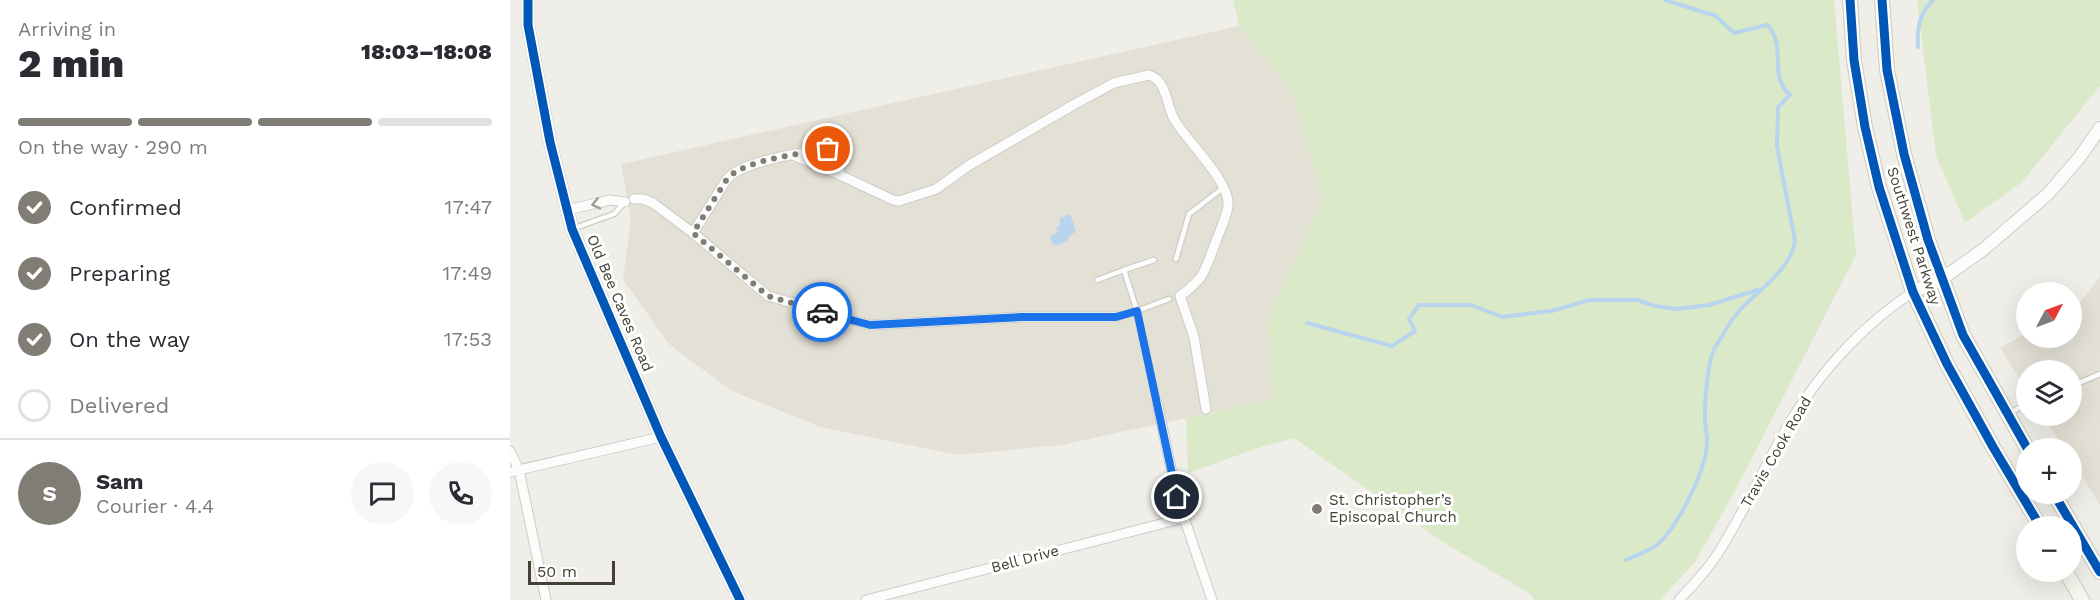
<!DOCTYPE html>
<meta charset="utf-8">
<style>
body{margin:0;font-family:"Work Sans",sans-serif;background:#f7f7f7;color:#2b2b33;height:100vh;display:flex;flex-direction:column;font-size:22px;white-space:nowrap}
*{box-sizing:border-box;margin:0}
p{font-size:20px;color:#7c7c81}
.icon{flex:none;width:33px;height:33px;fill:none;stroke:currentColor;stroke-width:2;stroke-linecap:round;stroke-linejoin:round}
.map{position:relative;flex:1;overflow:hidden}
.details{display:flex;flex-direction:column;background:#fff;width:510px}
.details>*{flex:none}
.needle{width:39px;rotate:49deg}
.controls{position:absolute;left:1506px;top:282px;display:grid;gap:12px}
.controls a{display:grid;place-items:center;width:66px;height:66px;border-radius:50%;background:#fff;box-shadow:0 6px 24px #0002;font-size:30px}
.scale{position:absolute;left:18px;bottom:15px;width:87px;box-sizing:border-box;padding-left:6px;border:3px solid #454035;border-top:0;font-size:16px;line-height:21px;white-space:nowrap;color:#454035;-webkit-text-stroke:4px #fff;paint-order:stroke}
.pin{position:absolute;display:grid;place-items:center;width:51px;height:51px;color:#fff;margin:-26px;border:3px solid #fff;border-radius:50%;box-shadow:0 2px 6px #0007}
.courier{position:absolute;display:grid;place-items:center;width:60px;height:60px;margin:-30px;border:4px solid #1a73e8;border-radius:50%;background:#fff;color:#222;box-shadow:0 2px 8px #0007}
.summary em{font-style:normal;font-weight:800}
.summary div{display:flex;flex-direction:column-reverse}
.summary{display:flex;align-items:center;justify-content:space-between;height:102px;padding:0 18px}
h1{font-size:39px;font-weight:800;line-height:45px}
.bar{display:grid;grid-template-columns:repeat(4,1fr);gap:9px 6px;align-content:center;height:72px;padding:0 18px}
.bar i{height:8px;border-radius:4px;background:#e1e1e2}
.bar .selected{background:#807d74}
.bar p{grid-column:span 4}
.line{display:flex;align-items:center;gap:15px;padding:0 18px;border-top:2px solid #e1e1e2}
.line div{flex:1}
.round{display:grid;place-items:center;flex:none;width:63px;height:63px;border-radius:32px;background:#f7f7f7}
ol{padding:0 18px;list-style:none}
li{display:flex;align-items:center;gap:18px;height:66px}
li p{margin-inline-start:auto}
li .icon{padding:6px;border-radius:50%;background:#807d74;color:#fff;stroke-width:4}
li:last-child{color:#7c7c81}
li i{width:33px;height:33px;border:3px solid #e1e1e2;border-radius:50%}
main{display:flex;flex:1;min-height:0}
.map>svg:first-child{display:block}
.residential{fill:#e3e0d5}
.green{fill:#daeac8}
.water{fill:#b9d4ed}
.lines{fill:none;stroke-linecap:round;stroke-linejoin:round}
.stream{stroke:#b9d4ed;stroke-width:4}
.service-casing{stroke:#cdccc6;stroke-width:7}
.minor-casing{stroke:#cdccc6;stroke-width:11}
.tertiary-casing{stroke:#cdccc6;stroke-width:14}
.secondary-casing{stroke:#cecbbf;stroke-width:16}
.service{stroke:#fdfcfc;stroke-width:4.5}
.minor{stroke:#fdfcfc;stroke-width:9}
.tertiary{stroke:#fdfcfc;stroke-width:12}
.secondary{stroke:#f6f5ee;stroke-width:14}
.cycleway-casing{stroke:#fff;stroke-width:13}
.cycleway{stroke:#0057b8;stroke-width:9}
.oneway{stroke:#a19e98}
.done{stroke:#807d74;stroke-width:6;stroke-dasharray:0 10.8}
.route{stroke:#1a73e8;stroke-width:8}
.poi-dot{fill:#807d74;stroke:#fff;stroke-width:2}
.labels{text-anchor:middle;stroke-width:6;stroke-linejoin:round;paint-order:stroke}
.street-label{font-size:15px;fill:#454035;stroke:#fff}
.poi-label{font-size:15px;fill:#454035;stroke:#fff;text-anchor:start}
</style>
<main>
<section class="details">
<div class="summary"><div><h1>2 min</h1><p>Arriving in</p></div><em>18:03–18:08</em></div>
<div class="bar"><i class="selected"></i><i class="selected"></i><i class="selected"></i><i></i><p>On the way · 290 m</p></div>
<ol>
<li><svg class="icon" aria-label="check" viewBox="0 0 24 24"><path d="M5 12l5 5 9-10"/></svg>Confirmed<p>17:47</p></li>
<li><svg class="icon" aria-label="check" viewBox="0 0 24 24"><path d="M5 12l5 5 9-10"/></svg>Preparing<p>17:49</p></li>
<li><svg class="icon" aria-label="check" viewBox="0 0 24 24"><path d="M5 12l5 5 9-10"/></svg>On the way<p>17:53</p></li>
<li><i></i>Delivered</li>
</ol>
<div class="line" style="height:108px"><b class="round" style="background:#807d74;color:#fff">S</b><div><b>Sam</b><p>Courier · 4.4</p></div><a class="round"><svg class="icon" aria-label="chat" viewBox="0 0 24 24"><path d="M4 5h16v11H9l-5 4z"/></svg></a><a class="round"><svg class="icon" aria-label="phone" viewBox="0 0 24 24"><path d="M5 4h4l2 5-3 2q2 4 5 5l2-3 5 2v4C11 20 4 13 5 4z"/></svg></a></div>
</section>
<div class="map">
<svg width="1590" height="600" viewBox="0 0 1590 600">
<rect width="100%" height="100%" fill="#efeee8"/>
<!-- residential -->
<g class="residential">
<polygon points="729,26 782,90 814,200 757,320 764,399 551,445 448,455 310,427 222,391 160,345 113,280 121,219 111,164"/>
<polygon points="1590,277 1590,505 1562,460 1562,448 1554,448 1533,416 1562,416 1562,370 1516,370 1516,389 1490,348 1516,333 1516,338 1562,338 1562,307 1571,301"/>
</g>
<!-- green -->
<g class="green">
<polygon points="723,0 1324,0 1346,255 1224,493 1185,562 1150,600 1024,600 1022,595 933,542 784,438 751,447 678,473 676,418 764,399 757,320 813,200 782,91 729,26"/>
<polygon points="1407,0 1590,0 1590,86 1512,182 1455,223 1426,156"/>
</g>
<!-- water -->
<polygon class="water" points="560,214 566,231 558,237 558,241 546,246 545,244 543,245 540,236 548,232 546,228 550,225 550,218"/>
<g class="lines">
<!-- stream -->
<g class="stream">
<path d="M1408 47C1407 28 1409 14 1423 0"/>
<polyline points="797,323 882,346 905,331 899,319 909,305 961,305 992,317 1042,311 1079,300 1128,300 1145,306 1167,309 1199,305 1248,290"/>
<path d="M1116 560C1127 555 1140 551 1149 543 1169 524 1197 469 1197 441 1197 432 1194 422 1195 413 1195 399 1198 357 1206 346 1213 335 1220 321 1229 311 1247 291 1281 270 1285 241L1267 146 1268 107 1280 95C1257 75 1278 46 1257 25L1224 33 1206 16 1155 0"/>
</g>
<defs>
<g id="service">
<polyline points="62,229 104,214 115,202"/>
<polyline points="666,259 679,214 713,188"/>
<polyline points="587,280 614,270"/>
<polyline points="606,317 627,311 614,270 644,260"/>
<polyline points="1562,384 1571,382 1590,374"/>
<polyline points="647,401 627,311 659,299"/>
<polyline points="1500,413 1516,404"/>
</g>
<g id="minor">
<path d="M330 175 383 200 389 201 426 189 458 166 565 104 604 83 639 75C656 80 657 104 663 117 674 139 721 181 718 206 716 219 709 232 705 244 694 272 695 278 670 296L684 337 696 409"/>
<polyline points="124,199 133,199 143,203 183,233 258,296 360,325 512,317 606,317"/>
<polyline points="57,210 100,200 115,202"/>
<path d="M183 233 217 179C235 160 291 153 318 149L325 153 330 175 283 155"/>
<polyline points="647,402 667,497 702,600"/>
<polyline points="0,451 9,470 36,600"/>
<polyline points="0,472 151,437"/>
<polyline points="356,600 674,518"/>
<path d="M1169 600C1184 584 1199 568 1210 550 1237 507 1257 460 1283 417 1313 369 1355 323 1403 292"/>
</g>
<g id="tertiary">
<polyline points="18,0 18,25 40,142 62,229 151,437 230,600"/>
<polyline points="1403,292 1433,278 1474,249 1538,194 1569,158 1590,128"/>
</g>
<g id="secondary">
<polyline points="1340,0 1344,60 1355,127 1369,187 1403,292 1437,364 1483,447 1530,526"/>
<polyline points="1372,0 1377,70 1394,154 1418,240 1453,335 1517,448"/>
<polyline points="1544,494 1590,572"/>
<polyline points="1556,572 1572,600"/>
</g>
</defs>
<!-- service casing -->
<use href="#service" class="service-casing"/>
<!-- minor casing -->
<use href="#minor" class="minor-casing"/>
<!-- tertiary casing -->
<use href="#tertiary" class="tertiary-casing"/>
<!-- secondary casing -->
<use href="#secondary" class="secondary-casing"/>
<!-- service -->
<use href="#service" class="service"/>
<!-- minor -->
<use href="#minor" class="minor"/>
<!-- tertiary -->
<use href="#tertiary" class="tertiary"/>
<!-- secondary -->
<use href="#secondary" class="secondary"/>
<defs>
<g id="cycleway">
<polyline points="18,0 18,25 40,142 62,229 151,437 230,600"/>
<polyline points="1340,0 1344,60 1355,127 1369,187 1403,292 1437,364 1483,447 1530,526"/>
<polyline points="1372,0 1377,70 1394,154 1418,240 1453,335 1517,448"/>
<polyline points="1544,494 1590,572"/>
</g>
</defs>
<!-- cycleway casing -->
<use href="#cycleway" class="cycleway-casing"/>
<!-- cycleway -->
<use href="#cycleway" class="cycleway"/>
</g>
<!-- one-way arrows -->
<defs><path id="oneway-chevron" d="M-2-3.5L2.5 0L-2 3.5" fill="none" stroke-width="1.6" stroke-linecap="round" stroke-linejoin="round" transform="scale(1.5)"/></defs>
<use class="oneway" href="#oneway-chevron" transform="translate(86 204) rotate(167)"/>
<g class="lines">
<!-- done -->
<path class="done" d="M312 312 258 296 183 233 217 179C235 159 291 154 318 149"/>
<!-- route -->
<polyline class="route" points="312,312 360,325 512,317 606,317 627,311 667,497"/>
</g>
<!-- markers -->
<circle class="poi-dot" cx="807" cy="509" r="6"/>
<g class="labels">
<!-- street labels -->
<g class="street-label">
<text transform="translate(1404 236) rotate(72)" y="5">Southwest Parkway</text>
<text transform="translate(110 303) rotate(67)" y="5">Old Bee Caves Road</text>
<text transform="translate(1266 452) rotate(-60)" y="5">Travis Cook Road</text>
<text transform="translate(515 559) rotate(-15)" y="5">Bell Drive</text>
</g>
<!-- poi labels -->
<g class="poi-label">
<text x="819" y="505">St. Christopher’s<tspan x="819" dy="17">Episcopal Church</tspan></text>
</g>
</g>
</svg>
<div class="controls">
<a><svg class="needle" viewBox="-14 -14 28 28"><path d="M0-13l5 13h-10z" fill="#e53935"/><path d="M0 13l5-13h-10z" fill="#7c7c81"/></svg></a>
<a><svg class="icon" aria-label="layers" viewBox="0 0 24 24"><path d="M12 4l9 5-9 5-9-5zM3 14l9 5 9-5"/></svg></a>
<a>+</a>
<a>−</a>
</div>
<div class="scale">50 m</div>
<div class="pin" style="left:318px;top:149px;background:#ea580c"><svg class="icon" aria-label="bag" viewBox="0 0 24 24"><path d="M5 8h14l-1 12H6zM9 8a3 3 0 0 1 6 0"/></svg></div>
<div class="pin" style="left:667px;top:497px;background:#1f2937"><svg class="icon" aria-label="home" viewBox="0 0 24 24"><path d="M3 11l9-7 9 7M6 9v11h12V9"/></svg></div>
<div class="courier" style="left:312px;top:312px"><svg class="icon" aria-label="car" viewBox="0 0 24 24"><path d="M5 17H2v-5l4-1 3-4h7l3 4 3 1v5h-3M9 17h6M6 11h13"/><circle cx="7" cy="17" r="2"/><circle cx="17" cy="17" r="2"/></svg></div>
</div>
</main>
